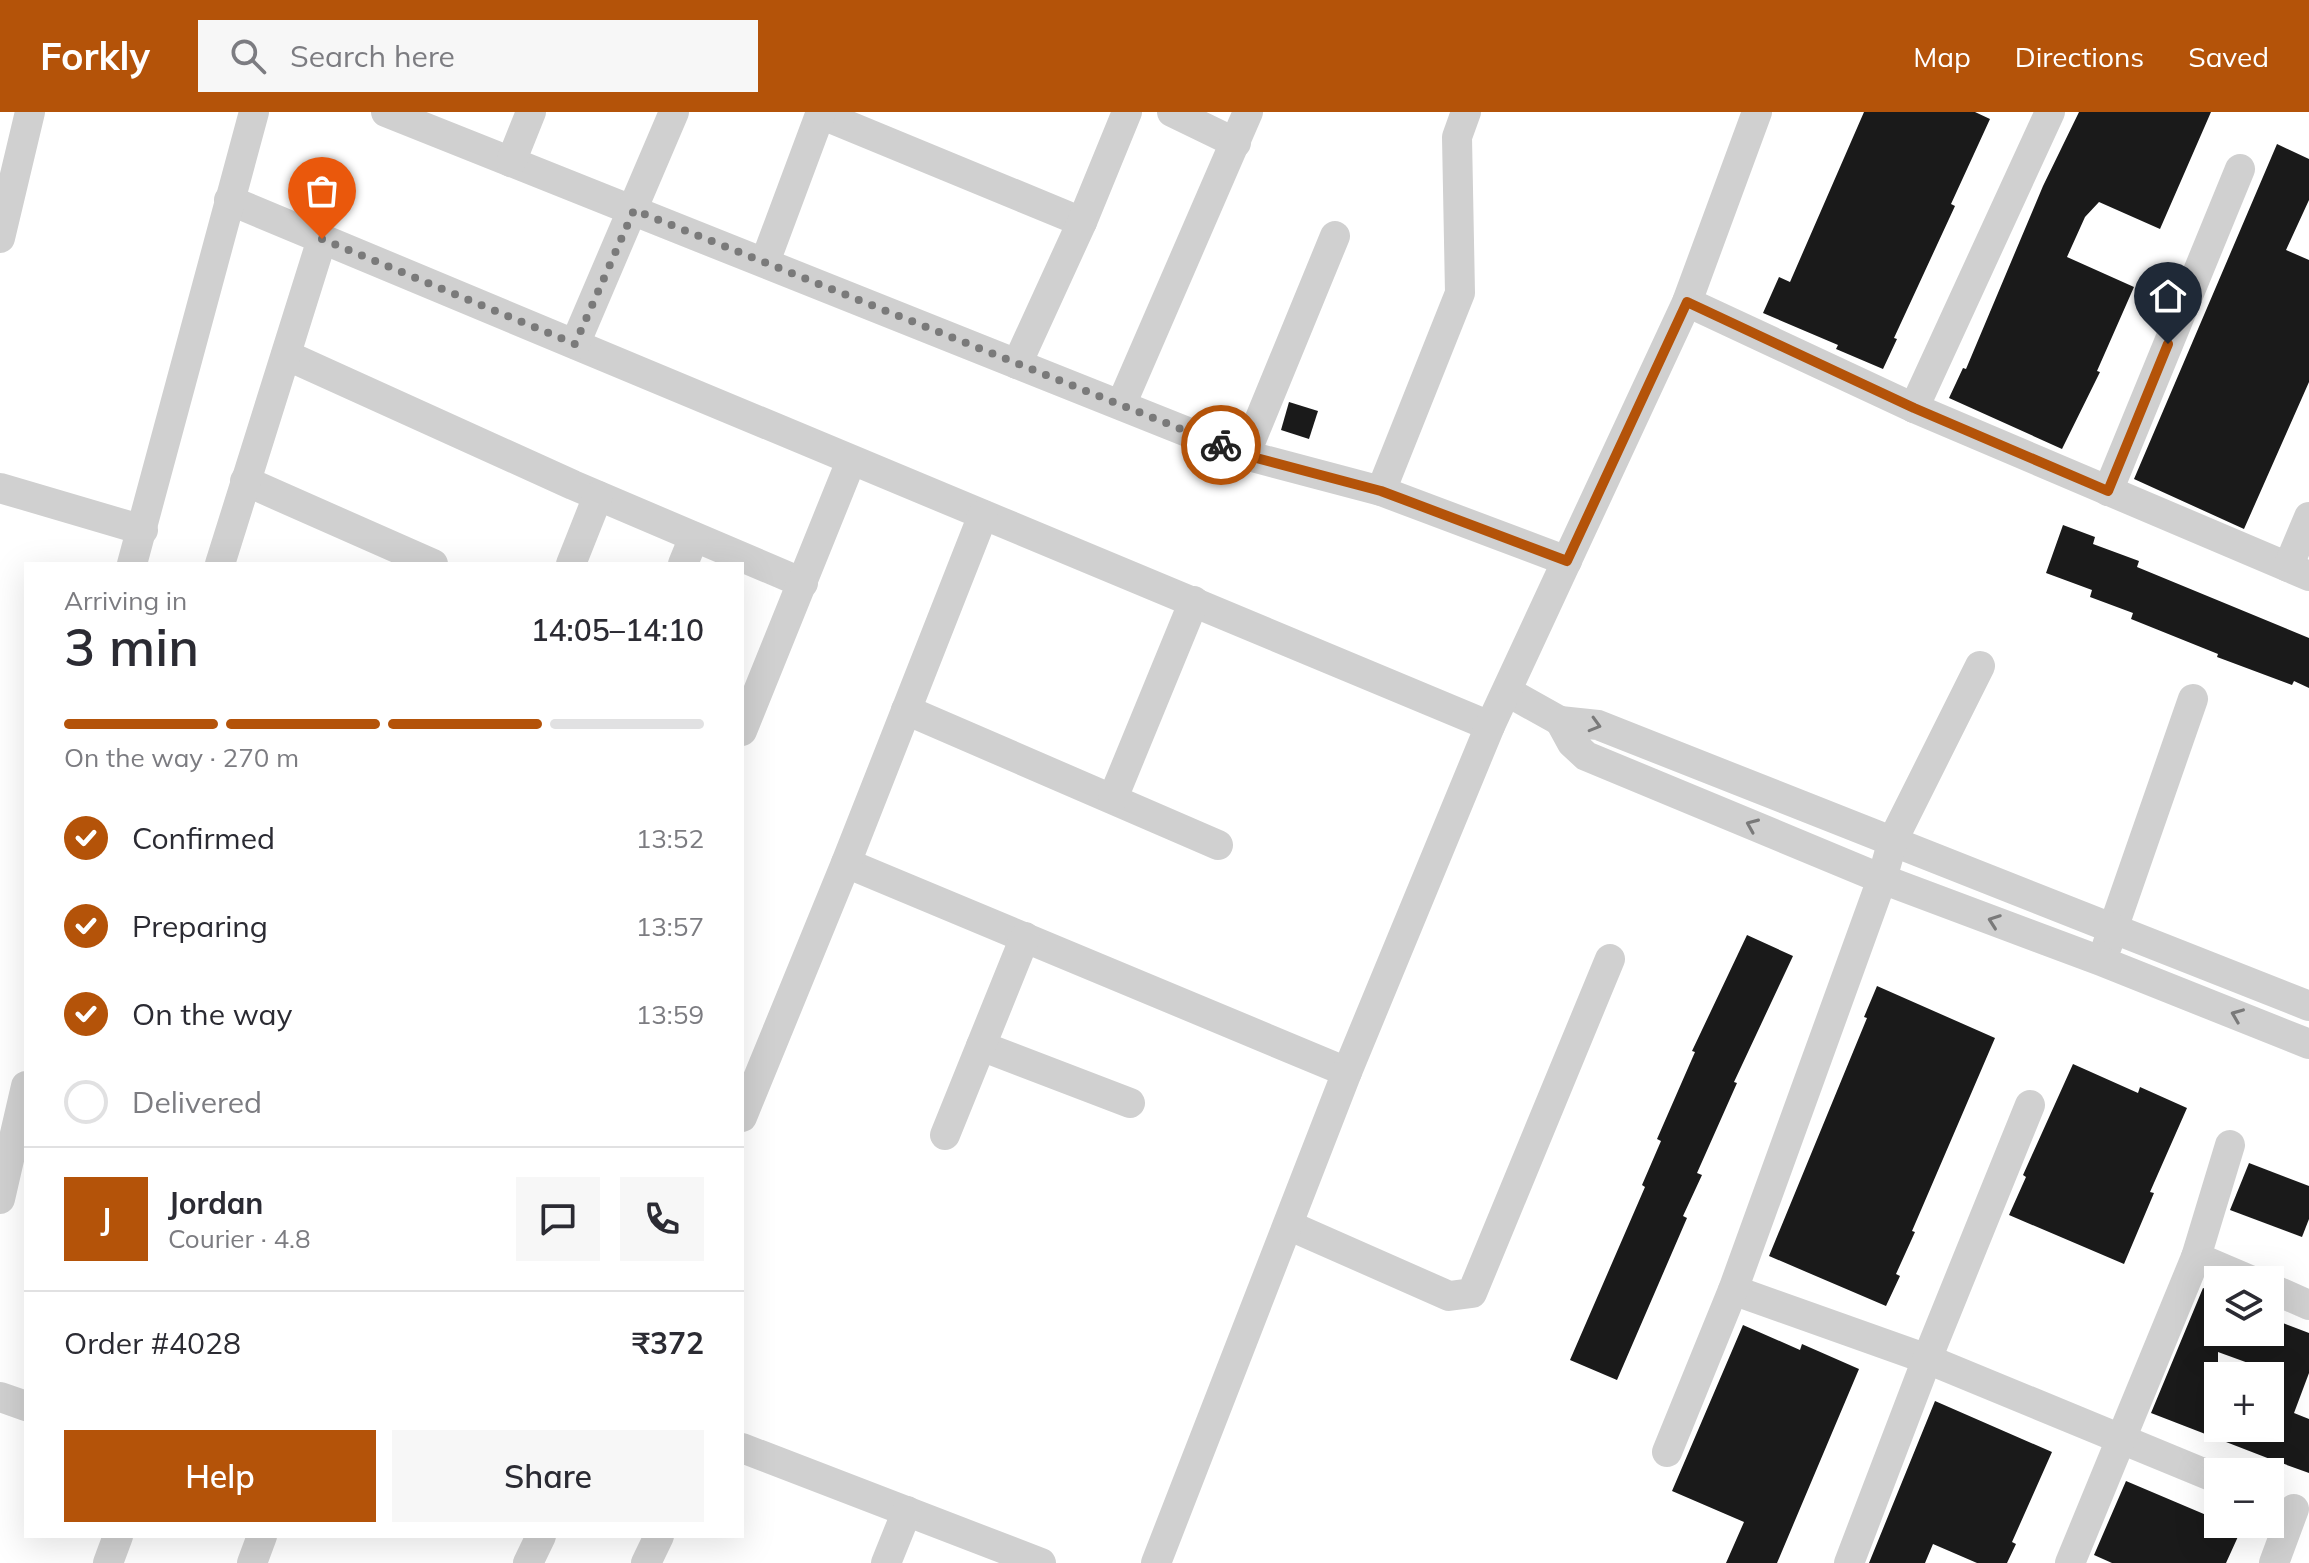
<!DOCTYPE html>
<meta charset="utf-8">
<style>
body{margin:0;font-family:Mulish,sans-serif;background:#f7f7f7;color:#2b2b33;height:100vh;display:flex;flex-direction:column;font-size:30px;white-space:nowrap}
*{box-sizing:border-box;margin:0}
p{font-size:26px;color:#7c7c81}
.icon{flex:none;width:44px;height:44px;fill:none;stroke:currentColor;stroke-width:2;stroke-linecap:round;stroke-linejoin:round}
.map{position:relative;flex:1;overflow:hidden}
.panel{position:absolute;left:24px;top:450px;width:720px;height:976px;display:flex;flex-direction:column;background:#fff;border-radius:0px;box-shadow:0 8px 32px #0002}
.panel>*{flex:none}
.controls{position:absolute;left:2204px;top:1154px;display:grid;gap:16px}
.controls a{display:grid;place-items:center;width:80px;height:80px;border-radius:0px;background:#fff;box-shadow:0 8px 32px #0002;font-size:40px}
.pin{position:absolute;display:grid;place-items:center;width:68px;height:68px;color:#fff;margin:-82px -34px;border-radius:50% 50% 50% 0;rotate:-45deg;box-shadow:0 0 8px #0007}
.pin .icon{rotate:45deg}
.courier{position:absolute;display:grid;place-items:center;width:80px;height:80px;margin:-40px;border:6px solid #b45309;border-radius:50%;background:#fff;color:#222;box-shadow:0 2px 10px #0007}
.head em{font-style:normal;font-weight:600}
.head div{display:flex;flex-direction:column-reverse}
.head{display:flex;align-items:center;justify-content:space-between;height:136px;padding:0 40px}
h1{font-size:52px;font-weight:600;line-height:60px}
.bar{display:grid;grid-template-columns:repeat(4,1fr);gap:12px 8px;align-content:center;height:96px;padding:0 40px}
.bar i{height:10px;border-radius:6px;background:#e1e1e2}
.bar .selected{background:#b45309}
.bar p{grid-column:span 4}
.line{display:flex;align-items:center;gap:20px;padding:0 40px;border-top:2px solid #e1e1e2}
.line div{flex:1}
.round{display:grid;place-items:center;flex:none;width:84px;height:84px;border-radius:0px;background:#f7f7f7}
ol{padding:0 40px;list-style:none}
li{display:flex;align-items:center;gap:24px;height:88px}
li p{margin-inline-start:auto}
li .icon{padding:8px;border-radius:50%;background:#b45309;color:#fff;stroke-width:4}
li:last-child{color:#7c7c81}
li i{width:44px;height:44px;border:4px solid #e1e1e2;border-radius:50%}
.button{display:flex;gap:16px;margin-top:auto;padding:16px 40px}
.button a{flex:1;height:92px;border-radius:0px;background:#b45309;color:#fff;font-size:32px;font-weight:600;line-height:92px;text-align:center}
.button a+a{background:#f7f7f7;color:#2b2b33}
header{display:flex;align-items:center;gap:48px;box-sizing:border-box;height:112px;padding:0 40px;background:#b45309;color:#fff}
header strong{font-size:38px}
nav{display:flex;gap:44px;margin-inline-start:auto;font-size:28px}
.search{width:560px;height:72px;background:#f7f7f7;display:flex;align-items:center;gap:20px;box-sizing:border-box;padding:0 28px;border-radius:0px;color:#7c7c81;font-size:30px}
.map>svg:first-child{display:block}
.building{fill:#1a1a1a;fill-rule:evenodd}
.lines{fill:none;stroke-linecap:round;stroke-linejoin:round}
.minor{stroke:#d0d0d0;stroke-width:30}
.oneway{stroke:#7a7a7a}
.done{stroke:#7a7a7a;stroke-width:8;stroke-dasharray:0 14.4}
.route{stroke:#b45309;stroke-width:10}
</style>
<header>
<strong>Forkly</strong>
<div class="search"><svg class="icon" aria-label="search" viewBox="0 0 24 24"><circle cx="10" cy="10" r="6"/><path d="M15 15l6 6"/></svg>Search here</div>
<nav><a>Map</a><a>Directions</a><a>Saved</a></nav>
</header>
<div class="map">
<svg width="2309" height="1451" viewBox="0 0 2309 1451">
<rect width="100%" height="100%" fill="#fff"/>
<!-- building -->
<g class="building">
<polygon points="1864,0 1975,0 1990,7 1951,92 1955,94 1894,226 1897,227 1883,257 1836,237 1838,233 1763,201 1779,165 1790,170"/>
<polygon points="2079,0 2211,0 2160,117 2099,90 2085,105 2067,145 2134,175 2097,259 2100,260 2062,337 1949,286 1963,256 1966,257 2043,74"/>
<polygon points="2277,32 2309,47 2309,88 2286,138 2309,148 2309,270 2244,417 2134,367"/>
<polygon points="1289,290 1318,299 1309,327 1281,318"/>
<polygon points="2063,413 2095,425 2093,432 2139,449 2137,455 2309,526 2309,576 2294,569 2292,573 2217,545 2218,542 2131,507 2133,501 2090,485 2092,478 2046,461"/>
<polygon points="1747,823 1793,844 1734,970 1737,971 1697,1061 1702,1063 1683,1104 1687,1106 1617,1268 1570,1248 1645,1075 1642,1073 1661,1029 1657,1027 1695,940 1692,939"/>
<polygon points="1877,874 1995,926 1912,1119 1915,1120 1896,1162 1900,1164 1886,1194 1769,1144 1867,906 1864,905"/>
<polygon points="2073,952 2138,981 2140,975 2187,996 2150,1080 2154,1081 2124,1152 2009,1103 2026,1065 2023,1063"/>
<polygon points="2249,1051 2309,1074 2309,1107 2302,1125 2230,1098"/>
<path d="M2203 1176 2218 1182V1220H2270V1206L2309 1221V1261L2294 1301 2309 1307V1361L2276 1349 2273 1359 2270 1358V1347L2151 1301ZM2218 1240 2273 1260 2270 1269V1316H2218Z"/>
<polygon points="1743,1213 1800,1238 1802,1232 1859,1257 1777,1451 1726,1451 1744,1410 1672,1379"/>
<polygon points="1935,1289 2052,1340 2012,1430 2016,1432 2007,1451 1977,1451 1933,1432 1925,1451 1869,1451"/>
<polygon points="2126,1369 2218,1408 2218,1412 2241,1418 2226,1451 2112,1451 2094,1443"/>
</g>
<g class="lines">
<!-- minor -->
<g class="minor">
<polyline points="386,0 1245,343 1381,379 1567,449"/>
<polyline points="1172,0 1236,31"/>
<polyline points="820,2 1082,110"/>
<polyline points="511,50 531,0"/>
<polyline points="229,88 1490,614"/>
<polyline points="0,126 30,0"/>
<polyline points="765,150 821,0"/>
<polyline points="1687,190 1914,296 2309,464"/>
<polyline points="575,232 674,0"/>
<polyline points="286,243 573,373 803,471"/>
<polyline points="1017,252 1082,110 1127,0"/>
<polyline points="1121,293 1248,0"/>
<polyline points="1914,296 2050,0"/>
<polyline points="1245,343 1335,124"/>
<polyline points="245,369 433,452"/>
<polyline points="0,376 143,418"/>
<polyline points="1381,379 1460,181 1457,25 1466,0"/>
<polyline points="2108,379 2240,57"/>
<polyline points="132,452 254,0"/>
<polyline points="220,452 322,127"/>
<polyline points="571,452 598,384"/>
<polyline points="683,452 694,425"/>
<polyline points="2288,455 2309,405"/>
<polyline points="1508,580 1560,609"/>
<polyline points="906,598 1218,733"/>
<polyline points="742,619 851,349"/>
<polyline points="1113,686 1194,489"/>
<polyline points="846,751 1347,960"/>
<polyline points="2107,834 2193,587"/>
<polyline points="2309,894 1598,613 1560,609 1572,631 1586,644 1882,767 2101,849 2309,932"/>
<polyline points="981,934 1130,991"/>
<polyline points="742,1005 846,751 983,403"/>
<polyline points="945,1023 1025,825"/>
<polyline points="0,1087 26,974"/>
<polyline points="1288,1113 1449,1184 1472,1181 1610,847"/>
<polyline points="2196,1145 2250,1168"/>
<polyline points="2270,1176 2309,1193"/>
<polyline points="1733,1178 1927,1247 2218,1367"/>
<polyline points="0,1285 26,1294"/>
<polyline points="742,1336 1041,1451"/>
<polyline points="1667,1340 1733,1178 1882,767 1893,728 1980,554"/>
<polyline points="108,1451 118,1424"/>
<polyline points="252,1451 262,1424"/>
<polyline points="528,1451 541,1424"/>
<polyline points="646,1451 659,1424"/>
<polyline points="886,1451 907,1399"/>
<polyline points="1156,1451 1347,960 1490,614 1687,190 1757,0"/>
<polyline points="1849,1451 1927,1247 2030,993"/>
<polyline points="2070,1451 2196,1145 2230,1033"/>
<polyline points="2274,1451 2294,1397"/>
</g>
</g>
<!-- one-way arrows -->
<defs><path id="oneway-chevron" d="M-2-3.5L2.5 0L-2 3.5" fill="none" stroke-width="1.6" stroke-linecap="round" stroke-linejoin="round" transform="scale(2)"/></defs>
<g class="oneway">
<use href="#oneway-chevron" transform="translate(1595 613) rotate(16)"/>
<use href="#oneway-chevron" transform="translate(1752 713) rotate(-157)"/>
<use href="#oneway-chevron" transform="translate(1994 809) rotate(-160)"/>
<use href="#oneway-chevron" transform="translate(2237 903) rotate(-158)"/>
</g>
<g class="lines">
<!-- done -->
<polyline class="done" points="322,127 575,232 634,98 1221,333"/>
<!-- route -->
<polyline class="route" points="1221,333 1245,343 1381,379 1567,449 1687,190 1914,296 2108,379 2168,232"/>
</g>
</svg>
<div class="controls">
<a><svg class="icon" aria-label="layers" viewBox="0 0 24 24"><path d="M12 4l9 5-9 5-9-5zM3 14l9 5 9-5"/></svg></a>
<a>+</a>
<a>−</a>
</div>
<div class="pin" style="left:322px;top:127px;background:#ea580c"><svg class="icon" aria-label="bag" viewBox="0 0 24 24"><path d="M5 8h14l-1 12H6zM9 8a3 3 0 0 1 6 0"/></svg></div>
<div class="pin" style="left:2168px;top:232px;background:#1f2937"><svg class="icon" aria-label="home" viewBox="0 0 24 24"><path d="M3 11l9-7 9 7M6 9v11h12V9"/></svg></div>
<div class="courier" style="left:1221px;top:333px"><svg class="icon" aria-label="bike" viewBox="0 0 24 24"><circle cx="6" cy="16" r="4"/><circle cx="18" cy="16" r="4"/><path d="M6 16l4-8h5l3 8M10 8l3 8H6M13 5h3"/></svg></div>
<section class="panel">
<div class="head"><div><h1>3 min</h1><p>Arriving in</p></div><em>14:05–14:10</em></div>
<div class="bar"><i class="selected"></i><i class="selected"></i><i class="selected"></i><i></i><p>On the way · 270 m</p></div>
<ol>
<li><svg class="icon" aria-label="check" viewBox="0 0 24 24"><path d="M5 12l5 5 9-10"/></svg>Confirmed<p>13:52</p></li>
<li><svg class="icon" aria-label="check" viewBox="0 0 24 24"><path d="M5 12l5 5 9-10"/></svg>Preparing<p>13:57</p></li>
<li><svg class="icon" aria-label="check" viewBox="0 0 24 24"><path d="M5 12l5 5 9-10"/></svg>On the way<p>13:59</p></li>
<li><i></i>Delivered</li>
</ol>
<div class="line" style="height:144px"><b class="round" style="background:#b45309;color:#fff">J</b><div><b>Jordan</b><p>Courier · 4.8</p></div><a class="round"><svg class="icon" aria-label="chat" viewBox="0 0 24 24"><path d="M4 5h16v11H9l-5 4z"/></svg></a><a class="round"><svg class="icon" aria-label="phone" viewBox="0 0 24 24"><path d="M5 4h4l2 5-3 2q2 4 5 5l2-3 5 2v4C11 20 4 13 5 4z"/></svg></a></div>
<div class="line" style="height:104px"><div>Order #4028</div><b>₹372</b></div>
<div class="button"><a>Help</a><a>Share</a></div>
</section>
</div>
